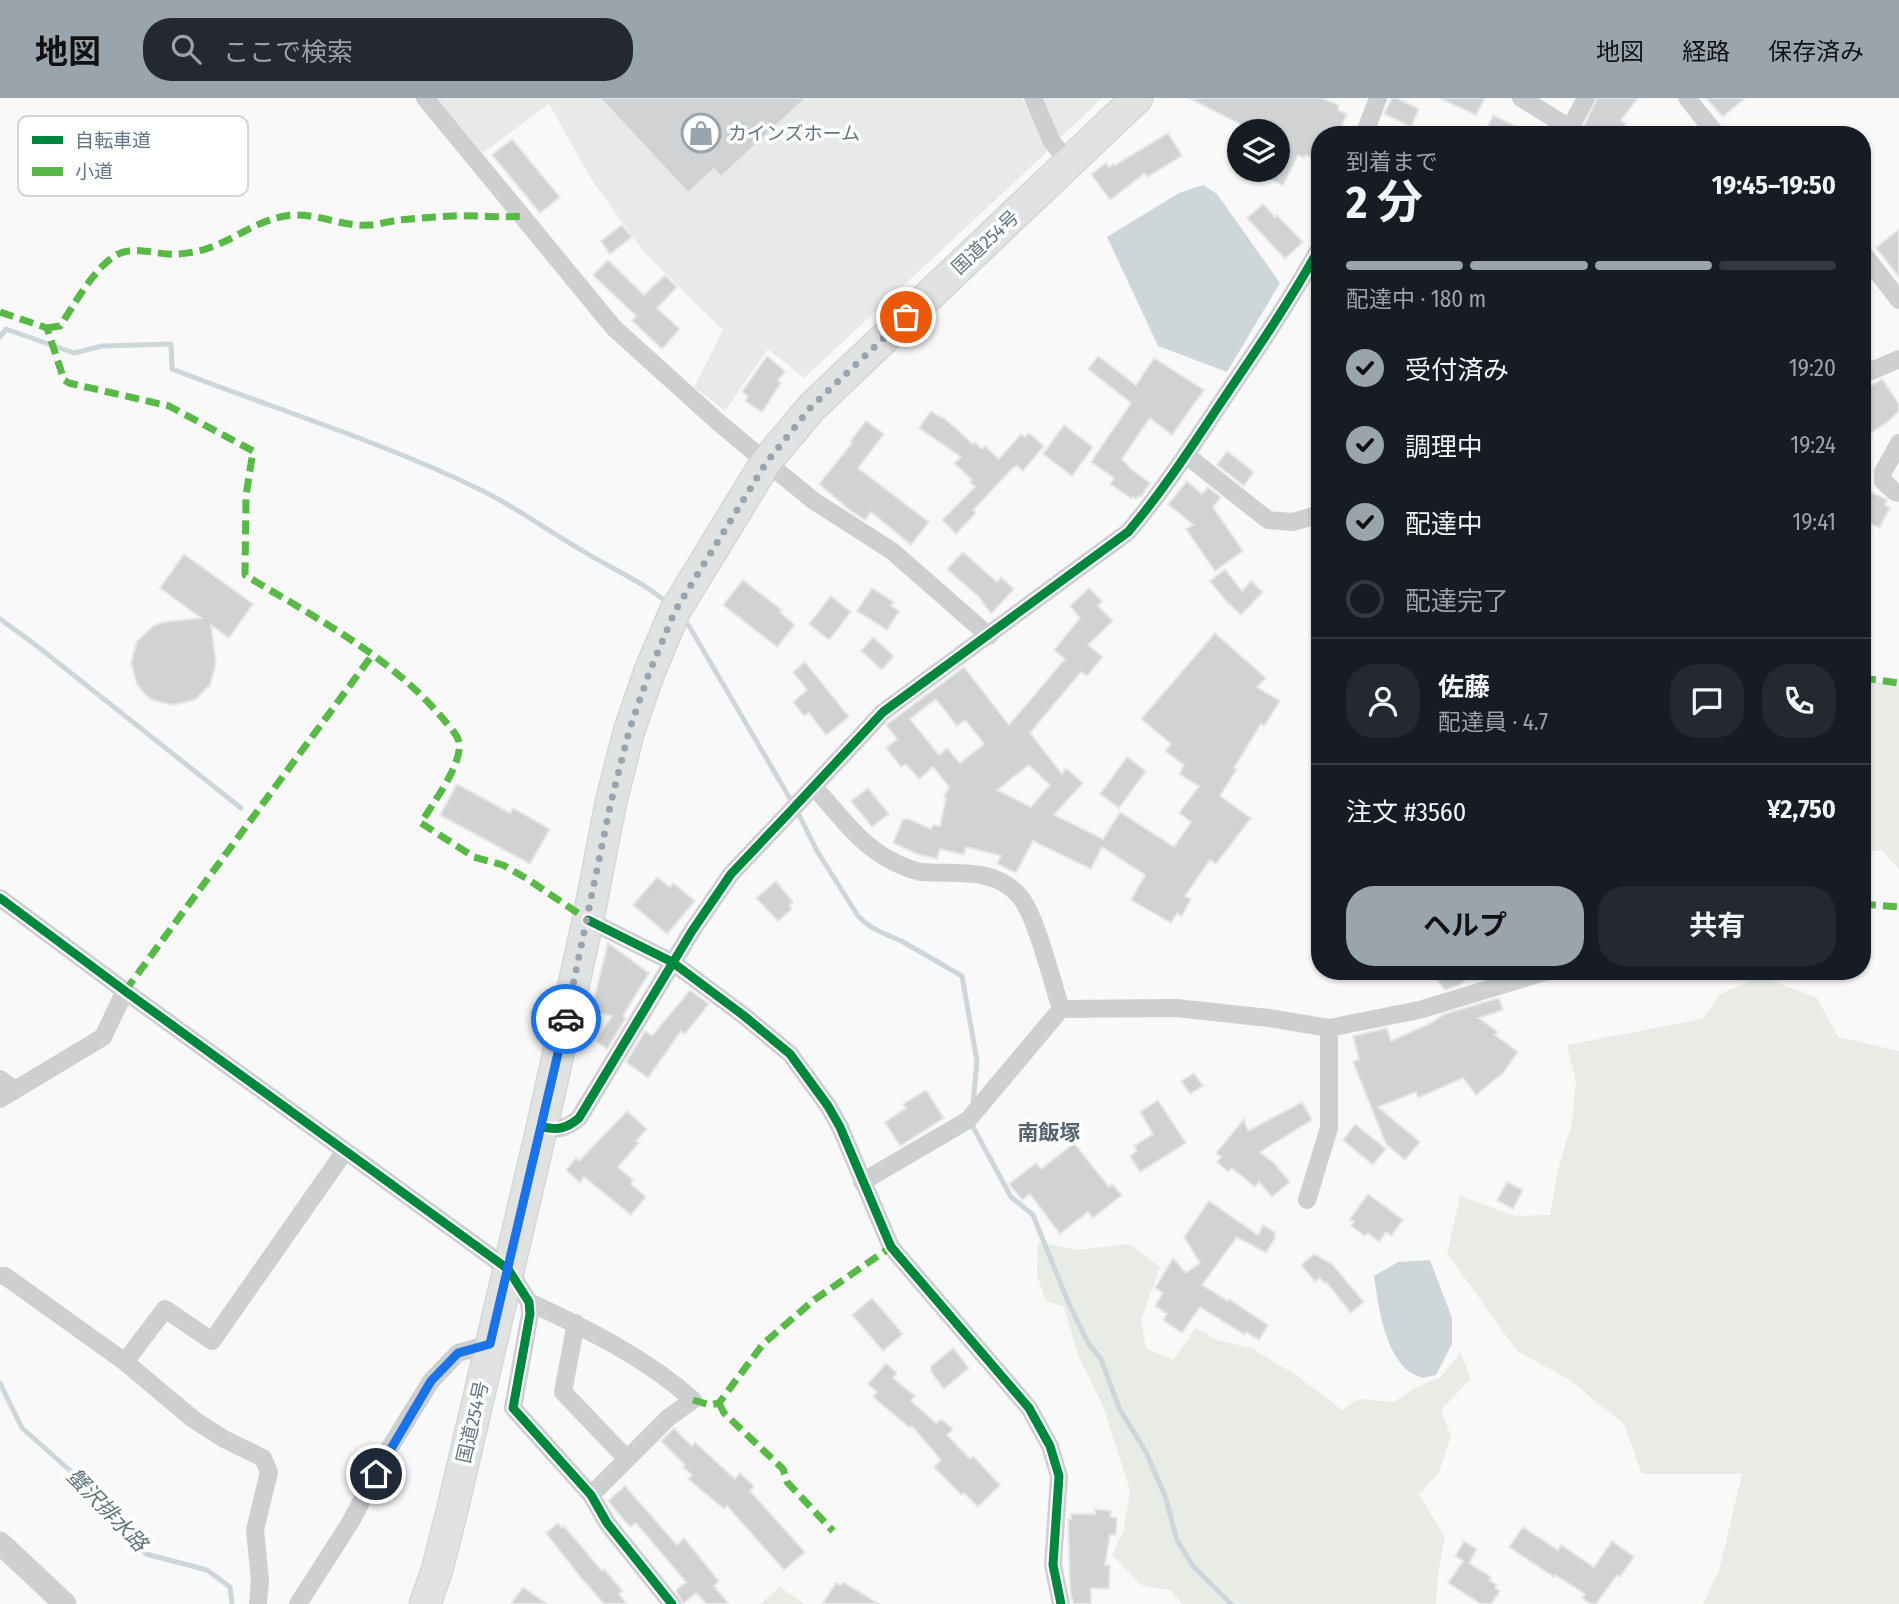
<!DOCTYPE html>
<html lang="ja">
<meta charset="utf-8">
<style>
body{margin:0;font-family:"Fira Sans Condensed","Noto Sans JP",sans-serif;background:#242831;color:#f1f3f6;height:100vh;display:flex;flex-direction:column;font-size:26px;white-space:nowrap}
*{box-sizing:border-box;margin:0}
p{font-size:23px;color:#9ea1a6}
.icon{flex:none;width:38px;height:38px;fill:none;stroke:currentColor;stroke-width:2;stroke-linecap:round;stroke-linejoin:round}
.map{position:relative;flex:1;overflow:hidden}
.sheet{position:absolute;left:1311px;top:28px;width:560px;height:854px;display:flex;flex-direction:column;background:#171b24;border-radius:28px;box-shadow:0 2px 5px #0004}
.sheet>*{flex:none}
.buttons{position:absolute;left:1227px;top:21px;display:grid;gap:14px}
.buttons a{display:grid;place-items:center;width:63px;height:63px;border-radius:50%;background:#171b24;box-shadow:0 2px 5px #0004;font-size:35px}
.pin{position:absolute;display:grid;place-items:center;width:60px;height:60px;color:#fff;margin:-30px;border:4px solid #fff;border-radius:50%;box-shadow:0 2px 7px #0007}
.courier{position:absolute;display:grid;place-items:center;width:70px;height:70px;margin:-35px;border:5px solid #1a73e8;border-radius:50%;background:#fff;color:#222;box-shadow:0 2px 9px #0007}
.headline em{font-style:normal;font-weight:700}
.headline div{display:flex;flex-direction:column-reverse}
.headline{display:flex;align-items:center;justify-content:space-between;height:119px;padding:0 35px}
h1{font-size:46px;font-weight:700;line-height:52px}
.bar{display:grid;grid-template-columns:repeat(4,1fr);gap:10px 7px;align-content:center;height:84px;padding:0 35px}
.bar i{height:9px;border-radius:5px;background:#363941}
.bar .active{background:#99a4ac}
.bar p{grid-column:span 4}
.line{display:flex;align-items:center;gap:18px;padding:0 35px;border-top:2px solid #363941}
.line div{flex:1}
.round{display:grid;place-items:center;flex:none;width:74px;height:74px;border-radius:28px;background:#242831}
ol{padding:0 35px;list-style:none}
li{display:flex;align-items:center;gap:21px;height:77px}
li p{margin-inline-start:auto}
li .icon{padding:7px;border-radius:50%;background:#99a4ac;color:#111;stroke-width:4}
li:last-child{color:#9ea1a6}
li i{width:38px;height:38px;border:4px solid #363941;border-radius:50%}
.primary-button{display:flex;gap:14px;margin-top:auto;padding:14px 35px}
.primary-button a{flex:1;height:80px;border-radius:28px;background:#99a4ac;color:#111;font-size:28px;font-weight:700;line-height:80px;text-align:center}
.primary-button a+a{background:#242831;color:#f1f3f6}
header{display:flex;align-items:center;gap:42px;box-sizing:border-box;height:98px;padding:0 35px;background:#99a4ac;color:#111}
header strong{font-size:33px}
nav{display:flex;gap:38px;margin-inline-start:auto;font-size:24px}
.search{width:490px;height:63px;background:#242831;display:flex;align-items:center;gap:18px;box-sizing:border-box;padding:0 24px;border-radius:28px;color:#9ea1a6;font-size:26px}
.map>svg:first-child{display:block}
.built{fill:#e8e9e9}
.green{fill:#e8ebe6}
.water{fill:#ced6d9}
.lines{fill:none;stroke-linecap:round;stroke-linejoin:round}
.stream{stroke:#ced6d9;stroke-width:5}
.building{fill:#d0d2d3;stroke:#e8e8e8;stroke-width:2;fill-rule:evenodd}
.trunk-casing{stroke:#d5d6d6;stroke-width:33}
.minor{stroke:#cecfd0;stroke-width:18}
.tertiary{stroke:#cecfd0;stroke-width:23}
.trunk{stroke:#e1e2e2;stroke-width:30}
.quiet{stroke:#58b947;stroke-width:7;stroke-dasharray:14 7;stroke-linecap:butt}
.cycleway-casing{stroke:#fff;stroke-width:13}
.cycleway{stroke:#00873e;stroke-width:9}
.done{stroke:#99a4ac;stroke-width:7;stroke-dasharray:0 12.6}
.route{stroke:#1a73e8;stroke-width:9}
.labels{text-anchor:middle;stroke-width:7;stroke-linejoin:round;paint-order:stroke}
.poi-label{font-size:19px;fill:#657683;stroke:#fff;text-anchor:start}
.street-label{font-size:19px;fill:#657683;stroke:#fff}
.neighbourhood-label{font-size:21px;font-weight:bold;fill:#57646e;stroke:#fff}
.water-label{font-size:21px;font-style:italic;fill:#60757c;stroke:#fff}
.key{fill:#fff;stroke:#d1d6da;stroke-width:2}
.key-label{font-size:19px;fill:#657683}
</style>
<header>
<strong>地図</strong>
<div class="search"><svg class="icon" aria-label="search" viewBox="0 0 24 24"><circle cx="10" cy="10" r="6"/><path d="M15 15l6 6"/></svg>ここで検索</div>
<nav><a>地図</a><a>経路</a><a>保存済み</a></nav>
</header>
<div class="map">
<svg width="1899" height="1506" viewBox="0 0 1899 1506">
<rect width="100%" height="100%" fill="#f9f9f9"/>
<!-- built -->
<g class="built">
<polygon points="436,0 1022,0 1047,54 804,280 768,251 725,313 694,289 723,232 645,155 593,84 549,6 483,55"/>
<polygon points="1042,0 1102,0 1060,40"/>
</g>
<!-- green -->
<g class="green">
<polygon points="1862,581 1899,588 1899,772 1882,752 1862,754"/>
<polygon points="1760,878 1817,900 1838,939 1899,953 1899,1506 1703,1506 1719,1473 1742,1376 1642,1376 1624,1326 1568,1281 1517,1253 1447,1155 1460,1098 1515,1118 1550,1117 1558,1072 1572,1025 1576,984 1567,947 1702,921 1721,896"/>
<polygon points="1038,1144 1078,1152 1130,1146 1160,1169 1141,1222 1146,1250 1173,1262 1196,1230 1217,1242 1251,1250 1294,1276 1342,1312 1359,1301 1394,1304 1413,1291 1441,1279 1460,1254 1471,1281 1441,1312 1451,1338 1439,1374 1419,1397 1445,1439 1438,1475 1436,1506 1183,1506 1170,1492 1141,1487 1112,1457 1124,1432 1130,1392 1103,1308 1078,1257 1064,1209 1046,1203 1037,1177"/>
<polygon points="780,1489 804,1506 760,1506"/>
</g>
<!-- water -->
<g class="water">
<polygon points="1203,87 1217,96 1280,185 1227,274 1158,248 1107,139 1179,95"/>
<path d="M1430 1162 1452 1220V1246L1436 1277 1422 1280C1418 1278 1411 1275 1407 1272 1384 1252 1378 1206 1374 1178L1398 1164Z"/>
</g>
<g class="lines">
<!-- stream -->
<g class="stream">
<path d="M0 239 6 231 74 255 102 248 171 246 172 271C275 311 383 344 483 393 517 410 550 434 583 453 608 469 648 486 668 506"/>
<polyline points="0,521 37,548 241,710"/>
<polyline points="682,521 689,528 792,704"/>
<path d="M797 713 817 753 858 818C872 833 888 836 905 845 924 856 943 867 962 878L977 963 973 1006"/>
<polyline points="972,1022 972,1027 1011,1099 1033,1117 1069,1206 1088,1245 1101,1261 1119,1310 1146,1354 1165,1398 1177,1442 1193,1468 1231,1506"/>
<polyline points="0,1285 22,1330 74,1376 146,1456 207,1472 230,1489 232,1506"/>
</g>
</g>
<!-- building -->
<g class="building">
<polygon points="600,0 806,0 721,79 714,71 688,95"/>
<polygon points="1189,0 1322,0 1339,7 1338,12 1347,16 1338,37 1320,37 1320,64 1306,57 1304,60 1298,57 1283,88 1271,82 1286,51 1278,47 1278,33 1253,33"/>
<polygon points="1392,0 1397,0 1419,11 1411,29 1384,16"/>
<polygon points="1439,0 1485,0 1476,17"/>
<polygon points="1597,0 1638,0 1621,22 1626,26 1618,37 1598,37 1584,28"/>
<polygon points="1706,0 1745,0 1723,19"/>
<polygon points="1493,17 1533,37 1484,37"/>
<polygon points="1168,35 1182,58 1147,79 1145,75 1110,102 1091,76 1106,65 1109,69 1113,66 1115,67"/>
<polygon points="512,41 560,99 540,115 492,57"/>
<polygon points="1263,106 1275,119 1277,117 1303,144 1285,161 1247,120"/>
<polygon points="622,127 632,139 610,156 601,143"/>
<polygon points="1899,131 1899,179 1876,150"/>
<polygon points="608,162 644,197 665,177 677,189 657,210 680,231 662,251 632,223 636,218 593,177"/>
<polygon points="767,258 785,273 778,283 781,285 762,314 745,303 748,298 742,294"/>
<polygon points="1098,258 1136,287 1154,260 1204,292 1172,337 1150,320 1122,361 1131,371 1150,385 1141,399 1139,398 1136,401 1133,399 1132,401 1110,386 1114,380 1091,364 1131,305 1088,271"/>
<polygon points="1882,281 1899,306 1899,313 1889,323 1862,341 1862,293"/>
<polygon points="931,313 942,320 943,319 973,346 975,344 982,351 985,348 999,361 1021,336 1025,339 1029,335 1044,348 1023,373 1017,368 1013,370 973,412 976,415 956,436 942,422 975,389 970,384 972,382 954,365 961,359 919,330"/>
<polygon points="866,323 884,336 858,370 929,424 911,447 871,414 865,422 851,413 819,386 852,345 850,344"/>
<polygon points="1064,327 1093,349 1072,378 1043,356"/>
<polygon points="1227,353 1254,374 1244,388 1217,367"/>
<polygon points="1187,383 1202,396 1208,389 1221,399 1213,409 1243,453 1215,473 1186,431 1193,427 1168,406"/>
<polygon points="1862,389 1887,402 1885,407 1890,410 1879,430 1862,421"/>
<polygon points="963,454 997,484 1001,479 1014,491 991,516 979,499 947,471"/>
<polygon points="184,456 253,506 229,540 211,527 216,565 210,587 195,602 173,607 152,602 144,595 137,586 131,565 137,543 153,528 163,524 201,520 160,490"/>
<polygon points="1225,471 1242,493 1251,483 1263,494 1241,517 1225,502 1210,483"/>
<polygon points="743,482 782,512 780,514 795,527 777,549 723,507"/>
<polygon points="872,490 894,504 891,508 899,513 887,532 857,513"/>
<path d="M1089 490 1102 503 1098 508 1113 523 1088 547 1103 559 1087 578 1081 574 1030 635 1062 676 1066 670 1083 685 1054 717 1103 741 1120 714 1174 749 1191 724 1179 715 1199 688 1179 676 1184 667 1165 653 1171 646 1141 621 1215 535 1266 580 1257 589 1280 603 1264 628 1261 626 1234 670 1237 671 1220 698 1251 720 1216 766 1210 762 1185 798 1191 801 1182 818 1177 815 1171 825 1131 802 1145 777 1102 749 1091 771 1033 743 1016 775 997 766 1001 758 966 749 964 757 940 751 937 761 917 756 893 745 903 721H909L931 731 933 727 940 728 946 700 944 699 949 689 933 669 919 681 906 666 901 669 886 650 897 641 886 627 964 569 1009 627 1065 561 1054 552 1080 520 1070 508ZM936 601 957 628 965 622 984 646 960 665 947 650 939 657 910 621ZM1029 667 1050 687 1031 709 997 692Z"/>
<polygon points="831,498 851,514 829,542 809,526"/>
<polygon points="873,539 894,558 882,572 861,553"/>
<polygon points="805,564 849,619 826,637 809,615 804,618 793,604 807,592 793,574"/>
<polygon points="1127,659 1146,673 1119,710 1100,696"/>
<polygon points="457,686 510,715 513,710 550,731 530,766 440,717"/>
<polygon points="868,690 889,716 872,729 851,703"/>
<polygon points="657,779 670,789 673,785 695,803 667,836 633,807"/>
<polygon points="776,783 793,804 789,807 792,811 778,823 756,800"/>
<polygon points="608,845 649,875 623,918 626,920 607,951 596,943 612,918 591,913"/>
<polygon points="1431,873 1478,873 1458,888 1445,892"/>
<polygon points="690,892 709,906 685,936 681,933 648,980 626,964 645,933 652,938"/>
<polygon points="1499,900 1503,912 1479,920 1498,934 1495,937 1518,954 1503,975 1476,997 1463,980 1418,1000 1416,994 1378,1009 1420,1044 1405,1062 1386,1046 1353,964 1359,961 1353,938 1387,930 1391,943 1431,925 1444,916"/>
<polygon points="1194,975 1203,988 1190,996 1181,983"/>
<polygon points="926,992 944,1020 900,1048 885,1024 906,1010 903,1006"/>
<polygon points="1158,1002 1186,1045 1140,1074 1130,1058 1137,1053 1134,1048 1153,1036 1140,1014"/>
<polygon points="1302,1004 1312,1022 1260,1054 1274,1065 1290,1084 1272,1099 1259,1084 1255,1089 1232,1070 1228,1074 1217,1064 1221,1059 1216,1055 1244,1021 1248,1033"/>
<polygon points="627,1013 647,1031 636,1043 639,1045 618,1069 633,1082 631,1086 646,1099 631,1117 584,1079 580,1085 566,1072 576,1060 579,1063"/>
<polygon points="1355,1026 1386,1051 1373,1067 1343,1042"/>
<polygon points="1074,1045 1109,1089 1112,1086 1122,1097 1093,1120 1088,1114 1060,1136 1030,1096 1022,1102 1009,1086 1036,1065 1041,1071"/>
<polygon points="1507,1084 1523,1092 1513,1111 1497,1102"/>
<polygon points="1368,1096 1403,1122 1391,1138 1386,1134 1379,1144 1368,1135 1365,1138 1351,1128 1354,1124 1350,1121"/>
<polygon points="1209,1103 1258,1137 1263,1127 1275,1134 1275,1140 1266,1155 1237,1139 1202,1187 1228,1203 1229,1201 1268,1227 1259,1242 1246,1234 1245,1237 1200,1209 1182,1235 1163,1222 1167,1216 1155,1208 1163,1195 1155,1190 1173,1160 1186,1175 1200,1165 1184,1139"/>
<polygon points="1314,1156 1332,1166 1364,1204 1351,1215 1326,1184 1324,1185 1320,1180 1315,1184 1301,1167"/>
<polygon points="872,1200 903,1236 883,1253 852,1217"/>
<polygon points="953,1250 969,1270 944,1291 931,1274 931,1268"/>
<polygon points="886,1265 897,1275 893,1280 915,1298 911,1303 936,1325 941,1321 953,1331 947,1337 970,1361 973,1358 1000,1387 978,1409 964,1395 961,1397 934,1369 941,1362 912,1328 910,1330 873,1299 877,1294 868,1286"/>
<polygon points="674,1330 692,1348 695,1344 735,1381 740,1375 754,1388 750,1393 805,1454 784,1472 727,1408 724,1411 688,1381 692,1377 683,1369 685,1367 661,1343"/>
<polygon points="625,1388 677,1447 684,1440 719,1483 714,1488 729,1506 707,1506 696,1495 683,1506 676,1492 686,1484 636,1425 630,1429 608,1403"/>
<polygon points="1095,1411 1111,1413 1110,1419 1117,1420 1116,1437 1110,1437 1105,1467 1110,1467 1109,1491 1091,1490 1091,1506 1073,1506 1070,1491 1068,1421 1071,1421 1071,1416 1095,1416"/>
<polygon points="558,1425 562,1430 564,1428 602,1473 604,1471 623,1493 619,1496 627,1506 604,1506 582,1481 546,1435"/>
<polygon points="1523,1429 1558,1452 1561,1447 1594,1469 1612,1443 1634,1459 1620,1479 1617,1477 1596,1506 1590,1506 1582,1500 1585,1496 1555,1477 1554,1479 1509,1449"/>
<polygon points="1464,1443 1477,1451 1469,1465 1491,1479 1489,1482 1497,1487 1495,1490 1500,1493 1491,1506 1481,1506 1448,1485 1463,1463 1455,1458"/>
<polygon points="843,1484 879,1506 822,1506 836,1485 841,1487"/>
<polygon points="523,1489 547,1506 511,1506"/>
</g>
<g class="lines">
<defs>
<polyline id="trunk" points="425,1506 437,1472 452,1413 542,1029 588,822 611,704 629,633 649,575 675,513 766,364 812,309 1137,0"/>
</defs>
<!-- trunk casing -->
<use href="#trunk" class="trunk-casing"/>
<!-- minor -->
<g class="minor">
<polyline points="425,0 614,230 717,323 766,364 814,403 892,453 989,538"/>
<polyline points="1033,0 1052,44 1069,64"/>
<polyline points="1521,0 1570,30"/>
<polyline points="1687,0 1717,37"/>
<polyline points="1364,37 1378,0"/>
<polyline points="1570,37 1570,30 1586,0"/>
<polyline points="1862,154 1899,202"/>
<polyline points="1862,277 1899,261"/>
<polyline points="1899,345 1883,374 1883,383 1895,394 1899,395"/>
<polyline points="1186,357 1268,422 1293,424 1320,416"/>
<path d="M814 689C839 716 861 749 896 765 903 768 913 773 921 774 956 777 996 768 1021 800 1037 821 1052 884 1061 911"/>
<polyline points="0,800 125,893 508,1171 529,1204 530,1216 513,1310 591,1397 607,1425 672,1506"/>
<polyline points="588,822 672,864 743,917 790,956 828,1008 840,1029 891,1149 1029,1310 1050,1348 1059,1378 1053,1467 1061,1506"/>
<polyline points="0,981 15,992"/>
<polyline points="0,1001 103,939 125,893"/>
<path d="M542 1029C558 1032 566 1031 579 1020L692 833 731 776 786 718 883 614 1128 434C1163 393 1192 348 1222 303 1256 253 1290 203 1320 149"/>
<polyline points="862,1084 968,1022 1061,911 1176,910 1269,920 1329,930 1419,912 1548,873"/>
<polyline points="1307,1102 1329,1030 1329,930"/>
<polyline points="0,1178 5,1178 125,1264 193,1321 224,1341 263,1360 269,1374 255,1432 260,1482 258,1506"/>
<path d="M529 1204C587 1231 645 1259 693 1302L668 1320 591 1397"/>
<polyline points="576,1225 563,1294 627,1361"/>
<polyline points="125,1264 165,1211 212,1243 345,1053"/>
<polyline points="298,1506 350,1425 389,1351 431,1283 458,1255 490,1246"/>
</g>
<!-- tertiary -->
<polyline class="tertiary" points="0,1445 65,1506"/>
<!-- trunk -->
<use href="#trunk" class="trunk"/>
<!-- quiet -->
<g class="quiet">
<path d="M0 214 47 230 64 282 69 285 169 308 253 353 246 398 245 477C315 520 391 558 444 622 449 628 457 636 459 644 463 666 432 706 421 725L474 759 503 767 529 782 588 822"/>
<path d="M47 230 60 228C74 207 94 170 116 157 132 148 152 155 168 156 177 157 186 155 195 154 230 147 257 119 294 117 319 116 344 129 368 127 378 127 389 123 399 122 417 120 435 119 453 118 476 117 499 120 522 118"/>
<polyline points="1862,580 1899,585"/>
<polyline points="1862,806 1899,809"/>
<polyline points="125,893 373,556"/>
<polyline points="693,1302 710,1307 719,1305 763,1246 814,1202 891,1149"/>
<polyline points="719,1305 724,1315 783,1371 787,1384 833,1433"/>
</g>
<defs>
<g id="cycleway">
<polyline points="0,800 125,893 508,1171 529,1204 530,1216 513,1310 591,1397 607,1425 672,1506"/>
<polyline points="588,822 672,864 743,917 790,956 828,1008 840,1029 891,1149 1029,1310 1050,1348 1059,1378 1053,1467 1061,1506"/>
<path d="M542 1029C558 1032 566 1031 579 1020L692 833 731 776 786 718 883 614 1128 434C1163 393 1192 348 1222 303 1256 253 1290 203 1320 149"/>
</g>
</defs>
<!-- cycleway casing -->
<use href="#cycleway" class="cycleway-casing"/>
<!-- cycleway -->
<use href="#cycleway" class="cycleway"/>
</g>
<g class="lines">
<!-- done -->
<polyline class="done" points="566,921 611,704 629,633 649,575 675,513 766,365 811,309 906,219"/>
<!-- route -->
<polyline class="route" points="376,1376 431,1283 458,1255 490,1246 566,921"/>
</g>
<!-- icons -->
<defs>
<symbol id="shop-ring" viewBox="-11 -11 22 22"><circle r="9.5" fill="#fff" stroke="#99a4ac" stroke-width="1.5"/><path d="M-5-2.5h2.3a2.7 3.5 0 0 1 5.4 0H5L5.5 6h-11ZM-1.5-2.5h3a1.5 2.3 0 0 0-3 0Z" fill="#99a4ac"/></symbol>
</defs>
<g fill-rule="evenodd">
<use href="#shop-ring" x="679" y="13" width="44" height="44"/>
</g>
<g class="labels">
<!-- poi labels -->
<g class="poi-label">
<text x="728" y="42">カインズホーム</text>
</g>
<!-- street labels -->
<g class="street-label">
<text transform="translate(985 144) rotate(-43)" y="7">国道254号</text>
<text transform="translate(472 1324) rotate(-77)" y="7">国道254号</text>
</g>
<!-- neighbourhood labels -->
<g class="neighbourhood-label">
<text x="1049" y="1042">南飯塚</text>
</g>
<!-- water labels -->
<g class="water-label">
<text transform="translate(107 1412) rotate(46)" y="7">蟹沢排水路</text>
</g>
</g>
<!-- legend -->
<rect x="18" y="18" width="230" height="80" rx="10" class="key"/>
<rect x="32" y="38" width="31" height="8" fill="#00873e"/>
<rect x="32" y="69" width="31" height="9" fill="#58b947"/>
<g class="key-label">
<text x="75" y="49">自転車道</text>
<text x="75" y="80">小道</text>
</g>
</svg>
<div class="buttons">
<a><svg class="icon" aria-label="layers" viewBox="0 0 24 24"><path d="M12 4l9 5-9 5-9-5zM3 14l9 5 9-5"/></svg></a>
</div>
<div class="pin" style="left:906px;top:219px;background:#ea580c"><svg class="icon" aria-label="bag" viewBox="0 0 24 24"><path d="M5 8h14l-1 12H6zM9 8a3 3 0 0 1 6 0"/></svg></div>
<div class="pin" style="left:376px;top:1376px;background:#1f2937"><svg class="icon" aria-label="home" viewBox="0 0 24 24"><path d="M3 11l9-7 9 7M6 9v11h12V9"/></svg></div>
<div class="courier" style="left:566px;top:921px"><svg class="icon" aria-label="car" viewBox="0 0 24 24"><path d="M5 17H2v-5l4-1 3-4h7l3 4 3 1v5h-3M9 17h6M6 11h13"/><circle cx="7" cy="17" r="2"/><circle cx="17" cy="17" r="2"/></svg></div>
<section class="sheet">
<div class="headline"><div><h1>2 分</h1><p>到着まで</p></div><em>19:45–19:50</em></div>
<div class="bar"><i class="active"></i><i class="active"></i><i class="active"></i><i></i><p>配達中 · 180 m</p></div>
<ol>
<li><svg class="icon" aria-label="check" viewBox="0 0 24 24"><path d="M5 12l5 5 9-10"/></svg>受付済み<p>19:20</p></li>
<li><svg class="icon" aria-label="check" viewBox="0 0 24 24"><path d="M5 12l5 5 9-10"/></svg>調理中<p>19:24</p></li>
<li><svg class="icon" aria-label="check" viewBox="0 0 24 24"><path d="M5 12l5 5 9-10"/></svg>配達中<p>19:41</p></li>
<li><i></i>配達完了</li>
</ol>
<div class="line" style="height:126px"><a class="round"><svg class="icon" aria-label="person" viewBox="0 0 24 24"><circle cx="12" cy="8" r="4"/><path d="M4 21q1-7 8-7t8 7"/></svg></a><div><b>佐藤</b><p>配達員 · 4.7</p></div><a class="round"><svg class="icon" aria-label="chat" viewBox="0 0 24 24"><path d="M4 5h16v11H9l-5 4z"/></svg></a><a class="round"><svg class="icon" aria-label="phone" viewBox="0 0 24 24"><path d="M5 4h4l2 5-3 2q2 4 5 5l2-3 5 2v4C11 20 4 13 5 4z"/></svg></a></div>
<div class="line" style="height:91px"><div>注文 #3560</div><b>¥2,750</b></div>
<div class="primary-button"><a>ヘルプ</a><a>共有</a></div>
</section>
</div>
